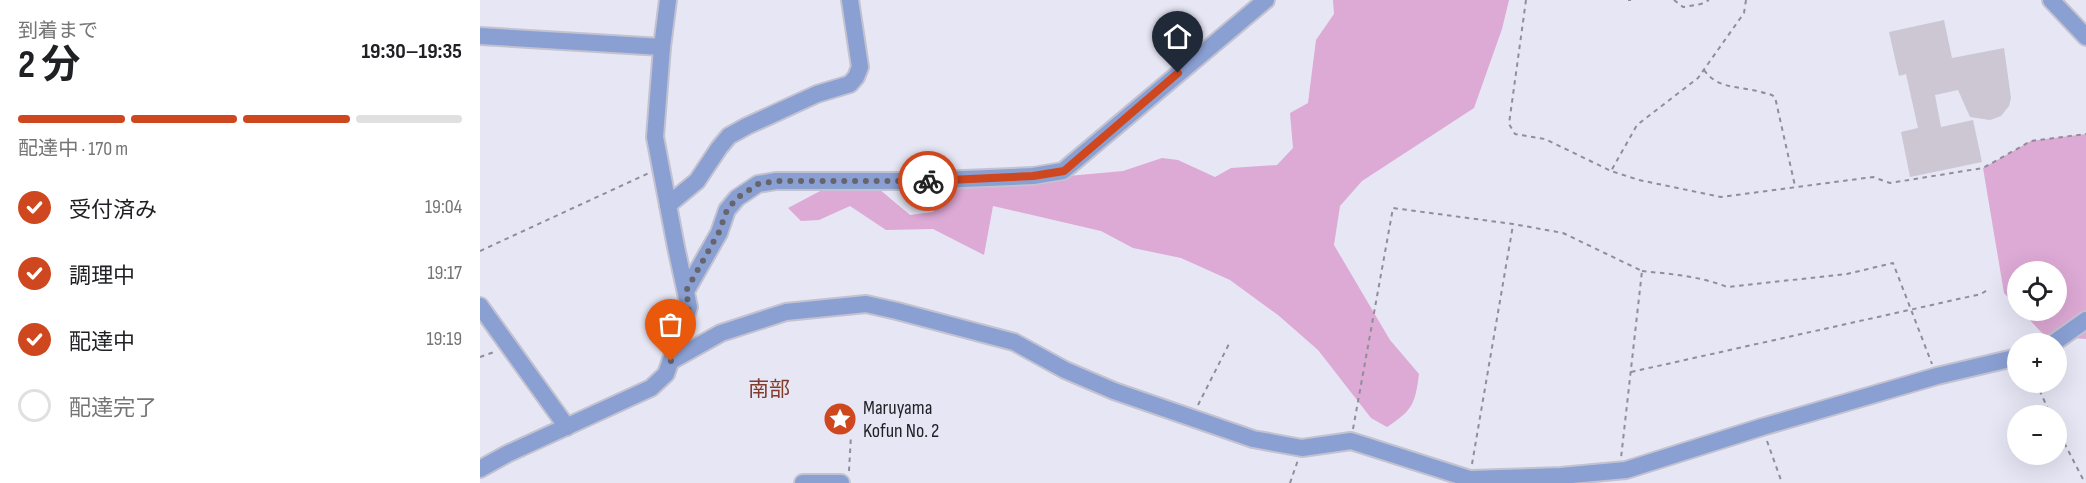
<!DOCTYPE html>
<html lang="ja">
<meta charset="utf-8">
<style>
body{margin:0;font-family:"Sofia Sans Condensed","Noto Sans JP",sans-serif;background:#f6f6f6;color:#202124;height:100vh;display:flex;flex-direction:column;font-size:22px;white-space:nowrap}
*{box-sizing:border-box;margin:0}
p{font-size:20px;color:#757577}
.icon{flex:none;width:33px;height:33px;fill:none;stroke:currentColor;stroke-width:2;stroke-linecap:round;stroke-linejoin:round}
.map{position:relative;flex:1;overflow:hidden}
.panel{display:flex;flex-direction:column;background:#fff;width:480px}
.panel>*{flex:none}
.buttons{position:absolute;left:1527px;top:261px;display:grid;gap:12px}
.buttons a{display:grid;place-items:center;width:60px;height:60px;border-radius:50%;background:#fff;box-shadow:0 6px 24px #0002;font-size:30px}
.pin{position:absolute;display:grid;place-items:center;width:51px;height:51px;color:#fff;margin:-62px -26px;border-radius:50% 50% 50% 0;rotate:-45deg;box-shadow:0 0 6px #0007}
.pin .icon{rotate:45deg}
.courier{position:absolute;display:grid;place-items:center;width:60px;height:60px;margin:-30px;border:4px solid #cf471e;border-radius:50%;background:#fff;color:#222;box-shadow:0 2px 8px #0007}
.headline em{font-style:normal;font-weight:700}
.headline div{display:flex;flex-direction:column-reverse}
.headline{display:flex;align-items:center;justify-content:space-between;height:102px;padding:0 18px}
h1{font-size:39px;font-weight:700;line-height:45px}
.bar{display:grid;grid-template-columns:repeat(4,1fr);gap:9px 6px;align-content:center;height:72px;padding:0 18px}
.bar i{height:8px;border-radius:4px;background:#e0e0e0}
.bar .selected{background:#cf471e}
.bar p{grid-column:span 4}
ol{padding:0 18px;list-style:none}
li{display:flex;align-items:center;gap:18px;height:66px}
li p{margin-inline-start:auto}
li .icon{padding:6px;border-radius:50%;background:#cf471e;color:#fff;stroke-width:4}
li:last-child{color:#757577}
li i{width:33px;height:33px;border:3px solid #e0e0e0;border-radius:50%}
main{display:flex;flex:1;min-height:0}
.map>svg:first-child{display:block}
.green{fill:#dda9d5}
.building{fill:#cdc6d3}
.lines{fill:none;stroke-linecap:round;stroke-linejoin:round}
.minor-casing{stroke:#c3c2d0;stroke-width:20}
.path{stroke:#8f8e99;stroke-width:2;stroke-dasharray:4.5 4.5;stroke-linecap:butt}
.minor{stroke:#8a9fd2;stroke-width:16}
.done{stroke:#66656e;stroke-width:6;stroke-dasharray:0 10.8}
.route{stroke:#cf471e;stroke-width:8}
.labels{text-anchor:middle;stroke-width:6;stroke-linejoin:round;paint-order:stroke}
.poi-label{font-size:20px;fill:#201f25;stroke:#e7e6f5;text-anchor:start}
.neighbourhood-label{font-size:21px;fill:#813c2a;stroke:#e7e6f5}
</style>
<main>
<section class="panel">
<div class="headline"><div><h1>2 分</h1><p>到着まで</p></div><em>19:30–19:35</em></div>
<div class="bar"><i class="selected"></i><i class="selected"></i><i class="selected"></i><i></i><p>配達中 · 170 m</p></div>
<ol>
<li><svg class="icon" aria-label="check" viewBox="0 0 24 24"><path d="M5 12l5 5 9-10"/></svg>受付済み<p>19:04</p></li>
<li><svg class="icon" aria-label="check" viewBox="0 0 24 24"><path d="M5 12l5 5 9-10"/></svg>調理中<p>19:17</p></li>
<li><svg class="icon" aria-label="check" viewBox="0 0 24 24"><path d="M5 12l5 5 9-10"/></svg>配達中<p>19:19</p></li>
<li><i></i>配達完了</li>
</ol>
</section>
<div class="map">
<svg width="1606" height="483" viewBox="0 0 1606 483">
<rect width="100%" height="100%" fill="#e7e6f5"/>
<!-- green -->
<g class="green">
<path d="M853 0H1029L1022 29 994 108 882 181 860 206 854 245 910 340 939 374C935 404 933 410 907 427L891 418 838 350 798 315 750 280 701 258 653 248 621 231 513 206 504 255 453 229 406 230 370 206 339 220 321 221 308 208 344 189H399L430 215 453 212 479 186 643 171 682 158 698 160 735 177 751 168 797 165 813 148 810 113 828 103 836 40 854 14Z"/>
<polygon points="1606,134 1606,339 1565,336 1541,311 1576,310 1576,272 1538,272 1537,307 1524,293 1503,168 1551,141"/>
</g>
<!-- building -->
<polygon class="building" points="1464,20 1472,58 1524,48 1531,98 1529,106 1521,116 1510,120 1490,117 1478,90 1455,95 1461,127 1493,120 1502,162 1430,177 1421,132 1438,128 1426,74 1419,76 1409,32"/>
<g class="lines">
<defs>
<g id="minor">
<polyline points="1571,0 1606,37"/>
<polyline points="0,36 182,47"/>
<polyline points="188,205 217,181 239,148 249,136 267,126 337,94 370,84 376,77 380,67 370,0"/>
<polyline points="206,291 239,233 247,210 257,198 278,184 296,181 436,181 553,176 583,171 786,0"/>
<polyline points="0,306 87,427"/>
<polyline points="1572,344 1606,320"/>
<polyline points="191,361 241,333 306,312 386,304 417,311 534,342 585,370 634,391 773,439 822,448 871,441 990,479 1081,476 1146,470 1282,427 1457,376 1538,357"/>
<polyline points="0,469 27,454 171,388 186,374 209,307 196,247 175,137 182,47 188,0"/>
<polyline points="323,483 361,483"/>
</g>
</defs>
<!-- minor casing -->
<use href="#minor" class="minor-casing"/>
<!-- path -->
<g class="path">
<polyline points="1046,0 1029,124 1035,134 1065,139 1131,171"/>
<polyline points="1148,0 1151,0"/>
<polyline points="1194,0 1203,7 1221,4 1229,0"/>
<polyline points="1266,0 1264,13 1218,78 1157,125 1131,171 1159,180 1241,197 1393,177 1410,183 1503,168 1551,141 1606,134"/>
<path d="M1224 70C1238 90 1261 86 1281 92 1287 94 1289 93 1295 97L1315 186"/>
<polyline points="0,251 169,173"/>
<path d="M1162 271C1190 274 1220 276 1247 287L1367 274 1413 263 1452 364"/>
<polyline points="0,357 17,351"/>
<polyline points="1151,372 1501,294 1509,289"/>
<polyline points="1556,382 1571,416"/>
<polyline points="718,405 750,342"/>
<polyline points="1576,427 1605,483"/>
<polyline points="873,429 913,208 1033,224 1083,233 1162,271 1141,458"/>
<polyline points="1287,441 1302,483"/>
<polyline points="992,464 1033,225"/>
<polyline points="369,471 371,435"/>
<polyline points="810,483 818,460"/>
</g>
<!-- minor -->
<use href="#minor" class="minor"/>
</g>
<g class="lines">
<!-- done -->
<polyline class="done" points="191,361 209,308 206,291 239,232 247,210 257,198 278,184 296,181 448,181"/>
<!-- route -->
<polyline class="route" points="448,181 553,176 584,171 698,73"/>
</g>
<!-- icons -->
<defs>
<symbol id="sight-disc" viewBox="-11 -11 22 22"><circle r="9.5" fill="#cf471e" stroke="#e7e6f5"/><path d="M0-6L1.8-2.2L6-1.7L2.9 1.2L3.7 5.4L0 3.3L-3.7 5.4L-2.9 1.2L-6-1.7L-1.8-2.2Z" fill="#fff"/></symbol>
</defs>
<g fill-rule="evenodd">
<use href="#sight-disc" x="341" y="400" width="38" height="38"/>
</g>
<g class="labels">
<!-- poi labels -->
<g class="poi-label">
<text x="383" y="414">Maruyama<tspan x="383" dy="23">Kofun No. 2</tspan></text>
</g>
<!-- neighbourhood labels -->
<g class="neighbourhood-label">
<text x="289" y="396">南部</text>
</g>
</g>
</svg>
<div class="buttons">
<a><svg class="icon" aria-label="locate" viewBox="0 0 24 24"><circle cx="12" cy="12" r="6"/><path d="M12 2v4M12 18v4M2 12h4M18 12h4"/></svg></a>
<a>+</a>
<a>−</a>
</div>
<div class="pin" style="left:191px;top:361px;background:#ea580c"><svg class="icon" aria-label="bag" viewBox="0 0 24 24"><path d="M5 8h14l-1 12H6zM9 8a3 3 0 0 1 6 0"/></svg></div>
<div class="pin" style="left:698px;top:73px;background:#1f2937"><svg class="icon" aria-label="home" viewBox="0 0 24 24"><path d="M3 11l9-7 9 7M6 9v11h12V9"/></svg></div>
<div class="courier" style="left:448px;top:181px"><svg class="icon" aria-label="bike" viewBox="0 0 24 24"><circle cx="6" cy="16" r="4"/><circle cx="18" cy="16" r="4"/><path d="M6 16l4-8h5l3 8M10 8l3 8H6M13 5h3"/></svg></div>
</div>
</main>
